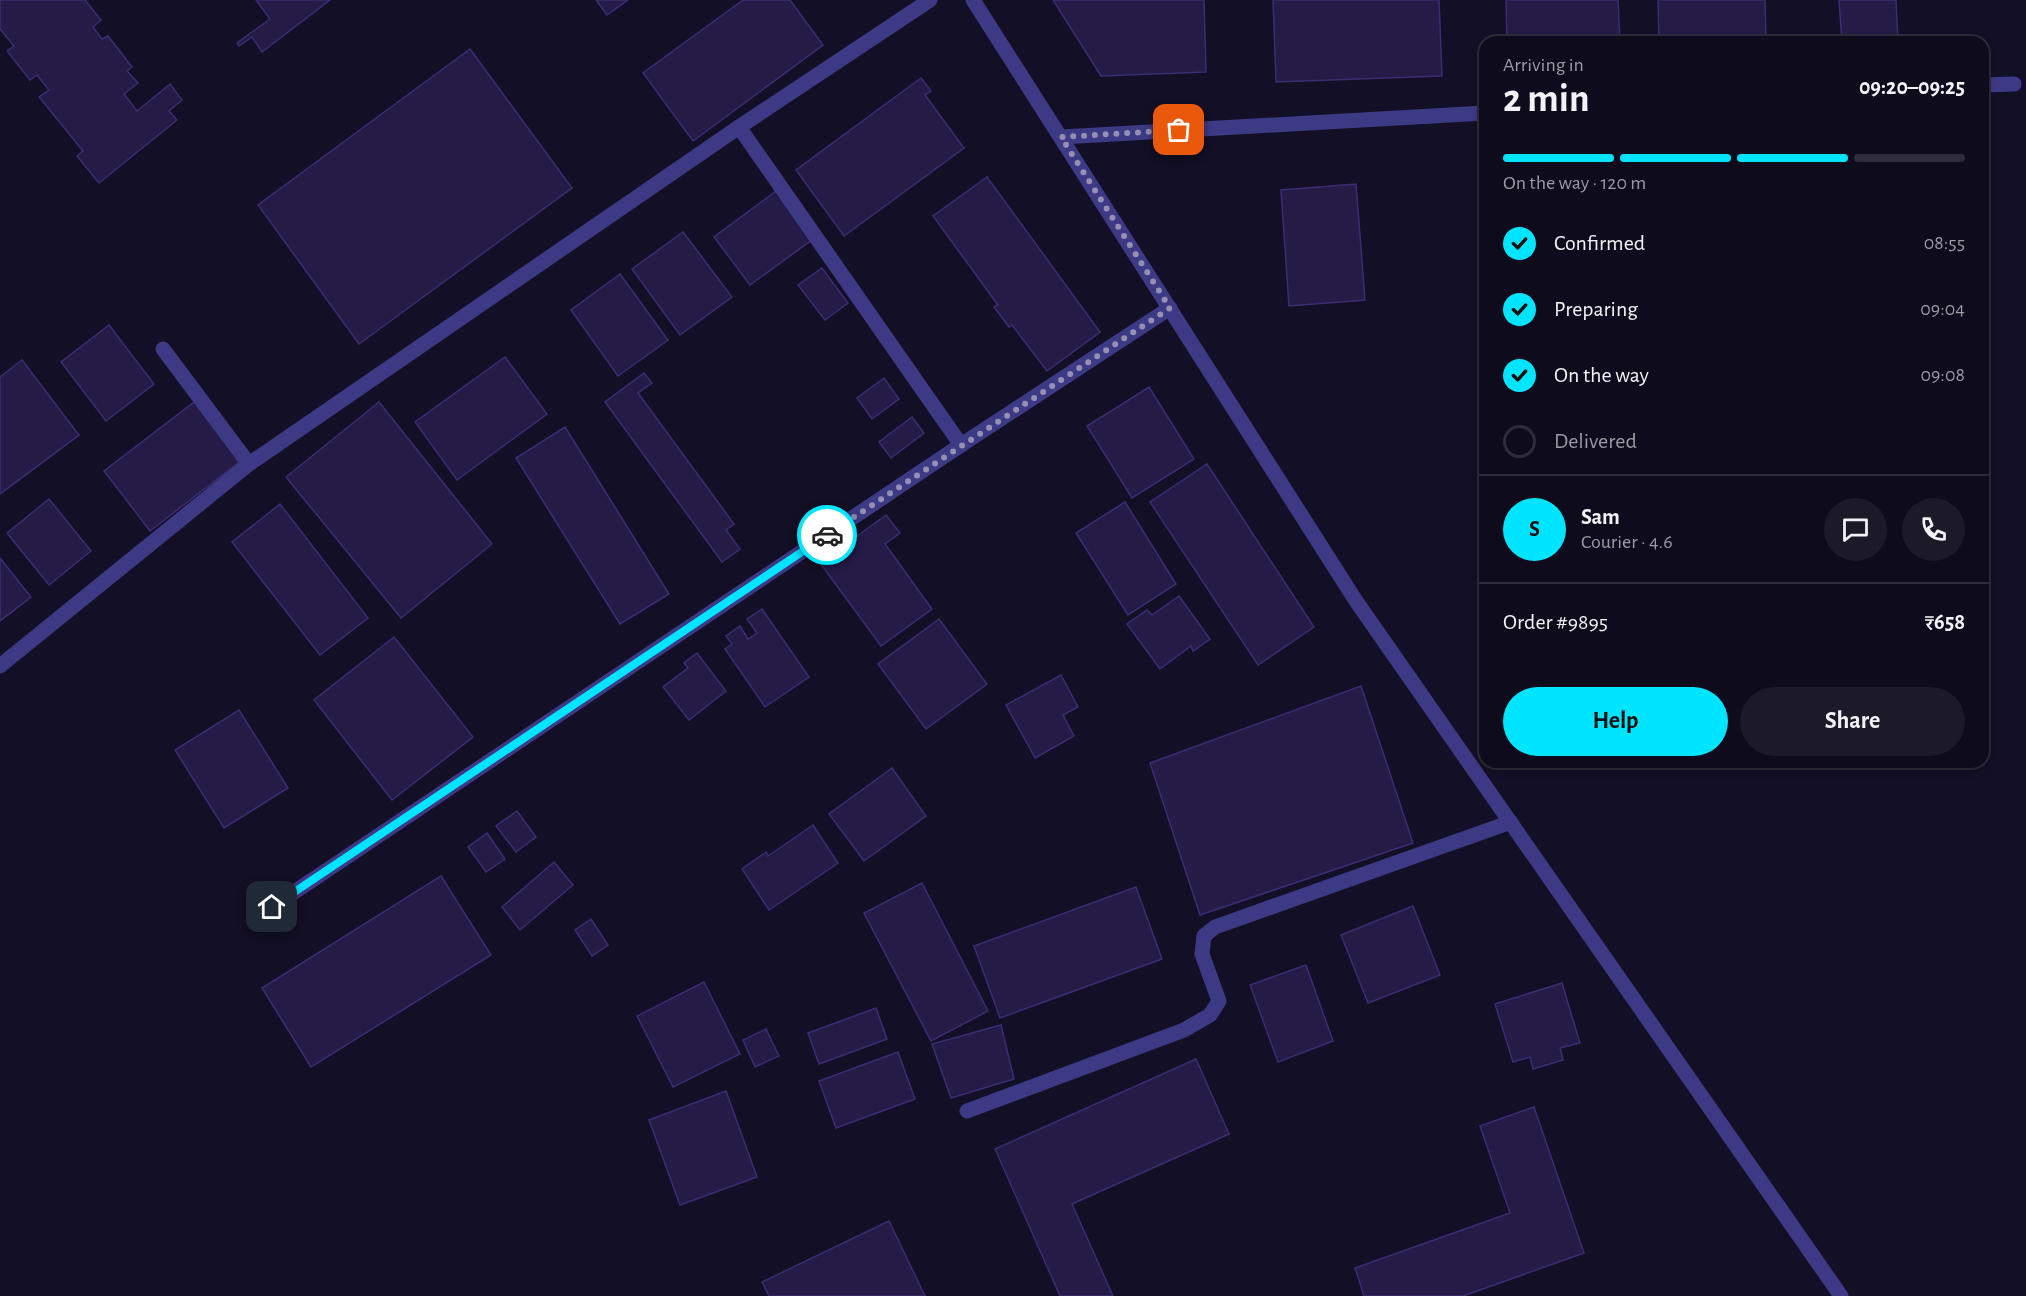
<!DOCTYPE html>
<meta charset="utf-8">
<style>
body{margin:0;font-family:"Alegreya Sans",sans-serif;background:#1c1929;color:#f1f3f6;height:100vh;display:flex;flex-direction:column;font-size:22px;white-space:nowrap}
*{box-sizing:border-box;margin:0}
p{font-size:20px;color:#9b9ba3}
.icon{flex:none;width:33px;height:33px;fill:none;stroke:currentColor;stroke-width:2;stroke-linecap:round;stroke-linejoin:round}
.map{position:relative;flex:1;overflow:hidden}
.side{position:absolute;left:1479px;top:36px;width:510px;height:732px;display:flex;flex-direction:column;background:#0e0b1c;border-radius:18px;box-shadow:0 3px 9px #0003,0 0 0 2px #2e2b3b}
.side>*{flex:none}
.pin{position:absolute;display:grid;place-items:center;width:51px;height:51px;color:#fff;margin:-26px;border-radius:12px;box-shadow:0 3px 9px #0006}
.courier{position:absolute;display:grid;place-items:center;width:60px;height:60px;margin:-30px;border:4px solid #00e5ff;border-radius:50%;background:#fff;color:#222;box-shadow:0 2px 8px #0007}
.head em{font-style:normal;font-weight:600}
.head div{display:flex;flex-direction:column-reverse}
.head{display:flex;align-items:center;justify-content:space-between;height:102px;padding:0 24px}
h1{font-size:39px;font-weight:600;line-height:45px}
.bar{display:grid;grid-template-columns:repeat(4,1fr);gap:9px 6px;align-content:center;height:72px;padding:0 24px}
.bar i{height:8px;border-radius:4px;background:#2e2b3b}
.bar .selected{background:#00e5ff}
.bar p{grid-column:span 4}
.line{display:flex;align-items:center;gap:15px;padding:0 24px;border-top:2px solid #2e2b3b}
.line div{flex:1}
.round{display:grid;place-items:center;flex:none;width:63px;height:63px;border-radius:32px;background:#1c1929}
ol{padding:0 24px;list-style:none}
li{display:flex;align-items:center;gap:18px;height:66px}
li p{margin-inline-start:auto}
li .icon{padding:6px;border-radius:50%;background:#00e5ff;color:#111;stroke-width:4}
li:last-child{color:#9b9ba3}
li i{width:33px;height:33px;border:3px solid #2e2b3b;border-radius:50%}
.primary-button{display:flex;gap:12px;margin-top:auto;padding:12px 24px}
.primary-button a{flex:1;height:69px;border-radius:36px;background:#00e5ff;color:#111;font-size:24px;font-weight:600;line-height:69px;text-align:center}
.primary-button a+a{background:#1c1929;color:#f1f3f6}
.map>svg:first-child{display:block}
.building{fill:#241b47;stroke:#3b2d73;stroke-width:1.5}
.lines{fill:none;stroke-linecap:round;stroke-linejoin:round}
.minor{stroke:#3d3a85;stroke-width:15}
.done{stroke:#948fb3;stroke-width:6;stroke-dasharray:0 10.8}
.route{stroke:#00e5ff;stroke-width:8}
</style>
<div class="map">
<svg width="2026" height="1296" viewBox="0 0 2026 1296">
<rect width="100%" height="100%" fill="#130f26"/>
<!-- building -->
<g class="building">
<polygon points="0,0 85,0 101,20 93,27 102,39 108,36 132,67 127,71 138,83 124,94 137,111 170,84 182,100 169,111 177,120 99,183 77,156 83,151 39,97 49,90 37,75 30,80 7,51 14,46 0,29"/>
<polygon points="256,0 330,0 262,52 252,37 239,46 237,43 270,19"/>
<polygon points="596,0 628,0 607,15"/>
<polygon points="743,0 790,0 823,45 693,141 643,73"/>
<polygon points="1053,0 1204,0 1206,72 1101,76"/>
<polygon points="1273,0 1439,0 1442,76 1276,82"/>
<polygon points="1506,0 1618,0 1620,42 1507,42"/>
<polygon points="1658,0 1765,0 1766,42 1659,42"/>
<polygon points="1839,0 1896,0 1898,42 1842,42"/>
<polygon points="470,49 572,188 359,344 258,205"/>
<polygon points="921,78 931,91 925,95 964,148 844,236 796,170"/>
<polygon points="987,177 1100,332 1047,371 1012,325 1009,327 994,307 998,305 933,216"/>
<polygon points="1356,184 1365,300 1289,306 1281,190"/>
<polygon points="780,188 816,237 750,285 714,237"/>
<polygon points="683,232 732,297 680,335 632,269"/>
<polygon points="822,268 848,303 825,320 798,285"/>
<polygon points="620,274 668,340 618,376 571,310"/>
<polygon points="109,325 154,384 106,421 61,362"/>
<polygon points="505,357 547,414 457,480 415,422"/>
<polygon points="22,360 79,435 0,494 0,377"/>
<polygon points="644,373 652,383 638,393 734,524 726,530 740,549 722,562 605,402"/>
<polygon points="884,378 899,399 872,419 857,398"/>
<polygon points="1149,387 1194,459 1132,498 1087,426"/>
<polygon points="198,399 243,459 150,531 104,471"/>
<polygon points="379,402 492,544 401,618 286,477"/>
<polygon points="912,417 924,433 891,458 879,442"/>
<polygon points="565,427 669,594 620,624 516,458"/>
<polygon points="1207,464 1314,627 1258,665 1150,502"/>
<polygon points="49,499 91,551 49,585 7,533"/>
<polygon points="1125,502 1176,584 1128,615 1076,533"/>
<polygon points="280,504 368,618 320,655 232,542"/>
<polygon points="886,515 900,533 885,544 932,609 881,646 820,563"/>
<polygon points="0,558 31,597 0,621"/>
<polygon points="1179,596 1210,639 1193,651 1191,646 1160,669 1127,624 1147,610 1152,615"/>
<polygon points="762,609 809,677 765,707 725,649 732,644 726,636 740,626 748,639 757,633 747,619"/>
<polygon points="939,619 987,684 926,729 878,664"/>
<polygon points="394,637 473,737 392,800 314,700"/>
<polygon points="697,653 726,691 689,720 663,687 688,668 684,663"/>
<polygon points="1061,675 1078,707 1063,715 1074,736 1035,758 1006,705"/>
<polygon points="1361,686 1413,843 1200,915 1150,763"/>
<polygon points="239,710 288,788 224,828 175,750"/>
<polygon points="892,768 926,816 864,861 829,814"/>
<polygon points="517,811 536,837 516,852 496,826"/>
<polygon points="813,825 838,863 769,910 742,869 766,852 768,856"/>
<polygon points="487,833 505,859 486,872 468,847"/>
<polygon points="554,862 573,885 520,930 502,907"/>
<polygon points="441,876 491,955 311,1067 262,988"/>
<polygon points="922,883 988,1011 931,1041 864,913"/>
<polygon points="1136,887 1162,959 1000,1018 974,946"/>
<polygon points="1413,906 1440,975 1368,1003 1341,935"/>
<polygon points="591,919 608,945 592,956 575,930"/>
<polygon points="1306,965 1333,1041 1278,1062 1250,985"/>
<polygon points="704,982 740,1054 673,1087 637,1016"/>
<polygon points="1562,983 1580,1043 1560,1048 1563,1060 1533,1069 1530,1057 1513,1062 1495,1004"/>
<polygon points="876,1008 887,1039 819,1064 808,1033"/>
<polygon points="1001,1025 1014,1079 951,1098 932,1044"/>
<polygon points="766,1029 779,1056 755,1067 743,1040"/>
<polygon points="898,1052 915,1099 836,1128 819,1081"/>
<polygon points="1196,1059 1229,1134 1072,1204 1113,1296 1060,1296 995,1149"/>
<polygon points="726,1091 757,1177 680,1205 649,1120"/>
<polygon points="1534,1107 1584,1253 1463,1296 1364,1296 1355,1268 1510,1213 1480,1126"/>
<polygon points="889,1221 925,1296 769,1296 762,1282"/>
</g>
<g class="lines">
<!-- minor -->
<g class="minor">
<polyline points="973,0 1356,601 1841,1296"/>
<polyline points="1983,85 2014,84"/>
<polyline points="739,127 961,445"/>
<polyline points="1061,137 1485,113"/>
<polyline points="163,349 249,464"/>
<polyline points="0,666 249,464 739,127 930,0"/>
<polyline points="272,907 961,445 1170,308"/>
<polyline points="967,1111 1184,1030 1210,1015 1219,1001 1202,954 1204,936 1215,927 1511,822"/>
</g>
</g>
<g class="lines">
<!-- done -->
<polyline class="done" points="827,535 1170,308 1061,137 1179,130"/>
<!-- route -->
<polyline class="route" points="272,907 827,535"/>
</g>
</svg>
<div class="pin" style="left:1179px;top:130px;background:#ea580c"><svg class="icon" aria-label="bag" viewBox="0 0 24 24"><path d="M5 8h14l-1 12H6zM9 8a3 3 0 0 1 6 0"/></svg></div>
<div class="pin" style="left:272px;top:907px;background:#1f2937"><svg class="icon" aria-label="home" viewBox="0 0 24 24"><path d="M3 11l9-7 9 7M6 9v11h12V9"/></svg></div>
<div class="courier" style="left:827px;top:535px"><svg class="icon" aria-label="car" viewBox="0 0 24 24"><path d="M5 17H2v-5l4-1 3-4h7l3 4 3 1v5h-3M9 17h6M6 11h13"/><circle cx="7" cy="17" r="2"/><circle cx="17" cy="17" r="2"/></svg></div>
<section class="side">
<div class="head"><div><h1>2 min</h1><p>Arriving in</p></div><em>09:20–09:25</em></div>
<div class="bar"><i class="selected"></i><i class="selected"></i><i class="selected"></i><i></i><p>On the way · 120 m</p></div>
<ol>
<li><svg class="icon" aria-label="check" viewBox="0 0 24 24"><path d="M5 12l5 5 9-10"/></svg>Confirmed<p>08:55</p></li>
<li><svg class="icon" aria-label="check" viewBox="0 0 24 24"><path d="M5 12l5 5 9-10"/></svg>Preparing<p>09:04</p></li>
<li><svg class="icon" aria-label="check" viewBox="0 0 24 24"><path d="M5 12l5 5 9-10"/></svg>On the way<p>09:08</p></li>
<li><i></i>Delivered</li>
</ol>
<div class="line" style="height:108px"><b class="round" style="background:#00e5ff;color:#111">S</b><div><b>Sam</b><p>Courier · 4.6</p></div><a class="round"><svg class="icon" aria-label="chat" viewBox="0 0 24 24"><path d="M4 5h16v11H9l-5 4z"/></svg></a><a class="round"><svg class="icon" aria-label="phone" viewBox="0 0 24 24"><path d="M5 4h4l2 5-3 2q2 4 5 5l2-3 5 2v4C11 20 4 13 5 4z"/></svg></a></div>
<div class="line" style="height:78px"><div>Order #9895</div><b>₹658</b></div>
<div class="primary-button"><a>Help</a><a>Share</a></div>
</section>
</div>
